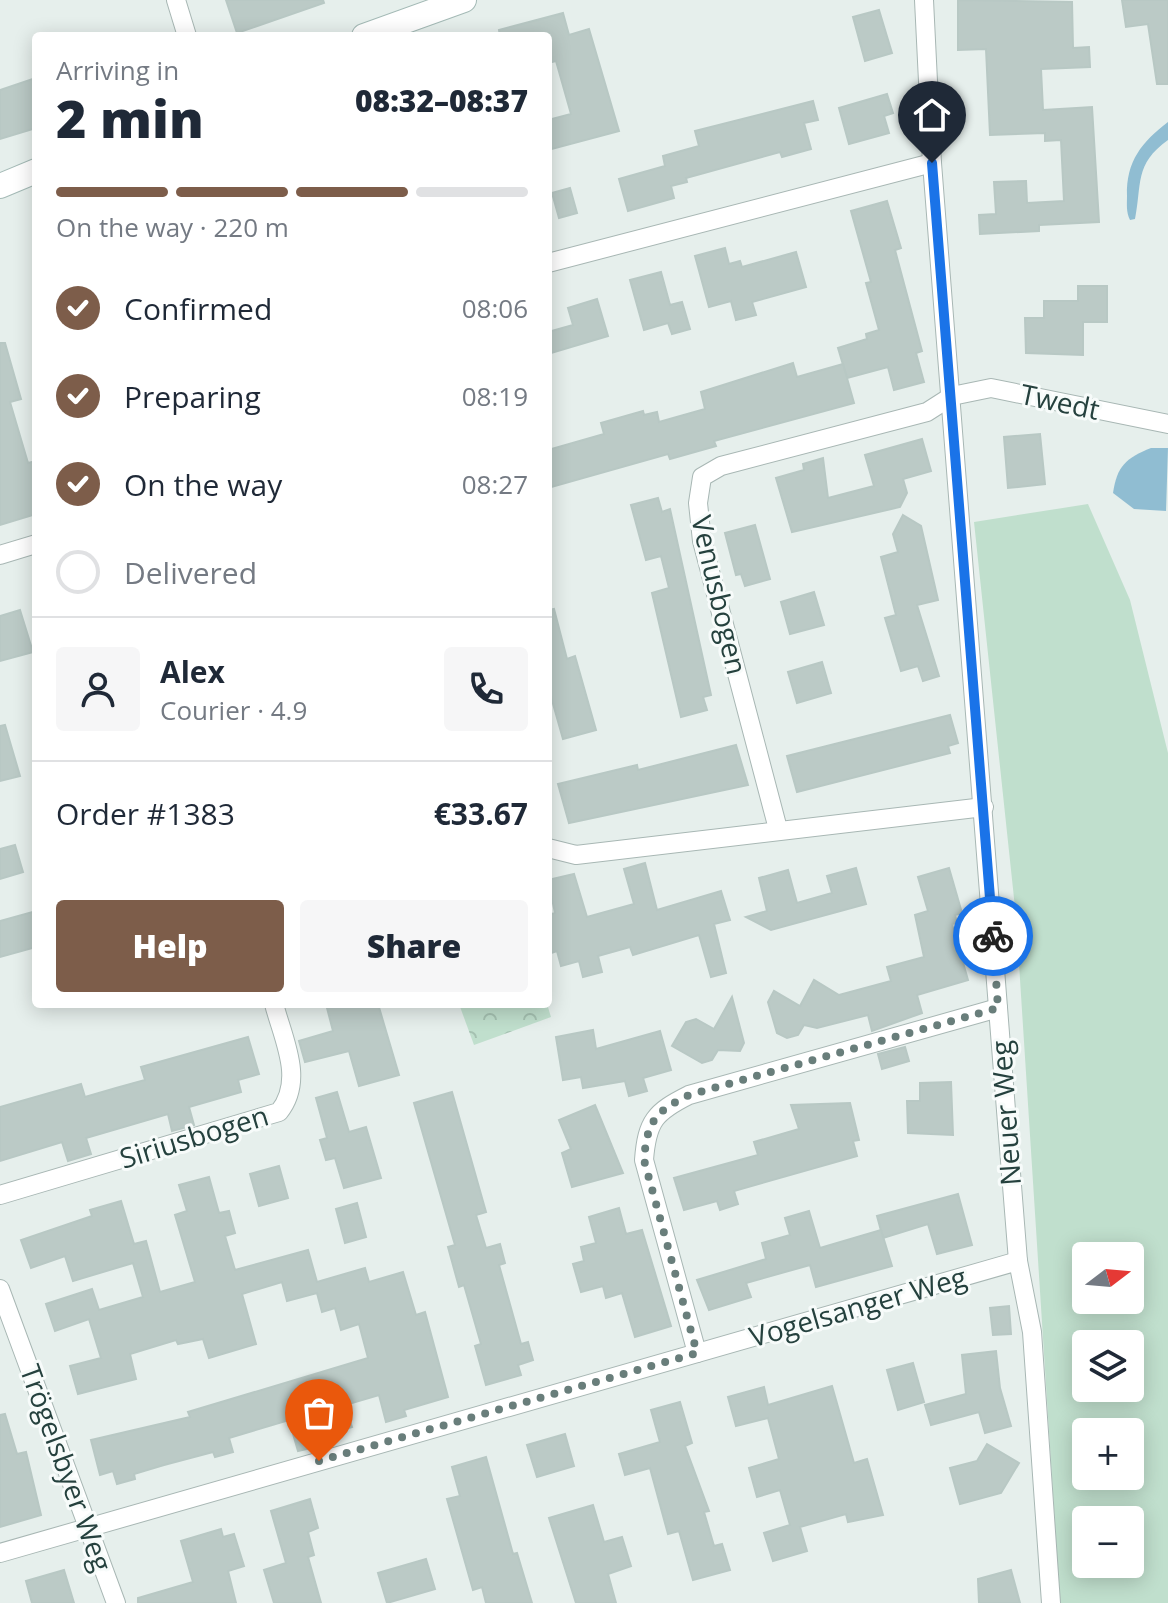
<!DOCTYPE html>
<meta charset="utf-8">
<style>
body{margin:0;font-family:"Open Sans",sans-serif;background:#f6f6f7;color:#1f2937;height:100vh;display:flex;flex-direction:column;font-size:30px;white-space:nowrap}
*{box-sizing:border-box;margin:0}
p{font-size:26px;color:#747a83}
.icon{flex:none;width:44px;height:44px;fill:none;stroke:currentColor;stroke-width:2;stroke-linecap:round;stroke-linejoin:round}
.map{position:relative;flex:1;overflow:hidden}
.drawer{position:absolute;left:32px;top:32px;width:520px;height:976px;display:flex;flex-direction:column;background:#fff;border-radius:8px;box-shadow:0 4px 20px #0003}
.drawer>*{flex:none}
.needle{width:52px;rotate:74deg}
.tools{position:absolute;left:1072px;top:1242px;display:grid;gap:16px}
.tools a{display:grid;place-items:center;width:72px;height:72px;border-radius:8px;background:#fff;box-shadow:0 4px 20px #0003;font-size:40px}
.pin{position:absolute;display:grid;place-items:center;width:68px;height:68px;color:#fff;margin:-82px -34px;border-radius:50% 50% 50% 0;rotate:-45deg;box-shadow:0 0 8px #0007}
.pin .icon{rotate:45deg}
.courier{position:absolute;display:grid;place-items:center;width:80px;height:80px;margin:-40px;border:6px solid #1a73e8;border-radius:50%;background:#fff;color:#222;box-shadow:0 2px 10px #0007}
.overview em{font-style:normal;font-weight:800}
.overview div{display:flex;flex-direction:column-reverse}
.overview{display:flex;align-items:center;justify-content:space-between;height:136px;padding:0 24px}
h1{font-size:52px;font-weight:800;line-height:60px}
.bar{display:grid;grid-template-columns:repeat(4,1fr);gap:12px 8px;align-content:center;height:96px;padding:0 24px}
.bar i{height:10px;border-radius:6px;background:#e0e1e3}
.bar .current{background:#7d5d4a}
.bar p{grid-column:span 4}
.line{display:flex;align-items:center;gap:20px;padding:0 24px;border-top:2px solid #e0e1e3}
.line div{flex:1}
.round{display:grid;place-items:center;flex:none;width:84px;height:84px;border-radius:8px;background:#f6f6f7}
ol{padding:0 24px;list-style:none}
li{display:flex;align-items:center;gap:24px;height:88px}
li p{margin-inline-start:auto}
li .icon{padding:8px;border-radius:50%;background:#7d5d4a;color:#fff;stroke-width:4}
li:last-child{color:#747a83}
li i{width:44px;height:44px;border:4px solid #e0e1e3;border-radius:50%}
.action{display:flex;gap:16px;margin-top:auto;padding:16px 24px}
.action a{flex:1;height:92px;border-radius:8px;background:#7d5d4a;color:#fff;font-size:32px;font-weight:800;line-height:92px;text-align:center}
.action a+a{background:#f6f6f7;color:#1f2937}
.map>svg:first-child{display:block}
.grass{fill:#c0dfcd;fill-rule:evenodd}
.park{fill:url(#park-crowns)}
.water{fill:#90bdd2}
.building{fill:#bbcac6;stroke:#b8c8c4;stroke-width:2}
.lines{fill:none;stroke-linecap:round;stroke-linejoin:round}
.street-casing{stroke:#a8b7b4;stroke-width:20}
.secondary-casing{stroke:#a4bab6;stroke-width:26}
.street{stroke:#fff;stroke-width:18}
.secondary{stroke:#fff;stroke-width:24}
.done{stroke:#697e7b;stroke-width:8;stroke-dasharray:0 14.4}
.route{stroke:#1a73e8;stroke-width:10}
.labels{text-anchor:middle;stroke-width:6;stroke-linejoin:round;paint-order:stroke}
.street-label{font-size:28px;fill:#25413e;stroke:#f7fbfa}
</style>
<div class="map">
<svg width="1168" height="1603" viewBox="0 0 1168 1603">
<defs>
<pattern id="park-crowns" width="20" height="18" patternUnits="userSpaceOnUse" patternTransform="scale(2)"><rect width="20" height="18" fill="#c0dfcd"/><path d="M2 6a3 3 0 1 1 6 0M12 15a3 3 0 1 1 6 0" fill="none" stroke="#a5c1b1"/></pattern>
</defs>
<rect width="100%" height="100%" fill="#e6efec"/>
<!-- grass -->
<path class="grass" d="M1088 504 1130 600 1168 753V1603H1060L1016 917 974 522ZM1086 1256H1130V1300H1086ZM1086 1344H1130V1388H1086ZM1086 1432H1130V1476H1086ZM1086 1520H1130V1564H1086Z"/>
<!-- park -->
<polygon class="park" points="459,1004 547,1004 551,1017 474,1045"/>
<!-- water -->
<g class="water">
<path d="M1168 122V140C1134 164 1142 185 1135 219L1130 220C1126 212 1127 204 1127 196 1126 161 1142 142 1168 122Z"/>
<path d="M1151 448H1168L1166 511 1134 509 1113 493C1117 466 1126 458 1151 448Z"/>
</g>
<!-- building -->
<g class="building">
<polygon points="226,0 323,0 324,3 237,33"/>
<polygon points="958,0 1072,2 1073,48 1089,47 1090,67 1041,69 1043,110 1092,107 1099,222 1039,225 1039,231 980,234 979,215 996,214 994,182 1026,181 1027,203 1064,201 1061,140 1045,141 1045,133 990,135 986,49 958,50"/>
<polygon points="1122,0 1168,0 1168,84 1157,84 1148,24 1126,27"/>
<polygon points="879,10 892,53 865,61 853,17"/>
<polygon points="563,13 569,35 589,29 619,131 548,150 548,120 571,114 556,61 548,63 548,36 500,36 499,30"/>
<polygon points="36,78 36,128 0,139 0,90"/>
<polygon points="887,94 893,113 884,116 889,133 849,144 839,108"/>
<polygon points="813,101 818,120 804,123 811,149 782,157 780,152 686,178 687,182 671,186 674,198 628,211 619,179 665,166 663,156 699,146 695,131"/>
<polygon points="570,188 577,213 559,218 552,193"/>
<polygon points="887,201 901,248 895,250 922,351 916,353 924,382 894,390 888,367 847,378 838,348 867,339 866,334 879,330 866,283 871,282 851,211"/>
<polygon points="725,248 729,264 740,261 742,267 796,252 806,287 752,302 756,315 736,320 731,301 709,307 695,256"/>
<polygon points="661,272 670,305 682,302 690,329 672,334 668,323 644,330 630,280"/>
<polygon points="1078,286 1107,286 1107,322 1083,322 1083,355 1026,353 1025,318 1044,318 1044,301 1078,301"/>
<polygon points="597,299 608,336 548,354 548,332 573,325 568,308"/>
<polygon points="0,343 5,343 21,399 10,402 28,463 36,461 36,514 0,525"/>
<polygon points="793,363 797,377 843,364 854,403 714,441 716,446 670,459 668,454 548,488 548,450 604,434 601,423 643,411 644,415 657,412 659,422 705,409 701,392"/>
<polygon points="1040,434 1045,484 1008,488 1004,437"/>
<polygon points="922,439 931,471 903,479 907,493 900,507 792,532 776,478 804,470 803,464 823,458 828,498 874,486 865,455"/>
<polygon points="658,498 662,512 670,509 711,695 703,697 707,710 681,717 652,593 669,588 661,556 646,560 631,505"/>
<polygon points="903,515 921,526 938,600 917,605 939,676 923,681 918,666 901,671 885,618 896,615 881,557 898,552 893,534"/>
<polygon points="755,525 770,579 745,586 741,574 736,575 725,533"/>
<polygon points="814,592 824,625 790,634 781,602"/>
<polygon points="554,609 567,659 575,656 596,730 563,739 548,686 548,610"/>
<polygon points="20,610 33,652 0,661 0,616"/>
<polygon points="822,662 831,693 797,703 788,672"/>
<polygon points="950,715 958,743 948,746 950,753 797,792 787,756"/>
<polygon points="5,725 20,776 0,781 0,726"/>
<polygon points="736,745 748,785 569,823 558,784 637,765 638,770"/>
<polygon points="15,845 23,872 0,879 0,849"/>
<polygon points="645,863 657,910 721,891 730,920 714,924 726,973 711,977 699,935 633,955 630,947 598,956 602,972 583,977 579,961 561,966 557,951 548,954 548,915 555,913 548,880 574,874 587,917 634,904 624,869"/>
<polygon points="856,868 866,904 771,930 746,917 767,911 759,878 788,870 797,903 832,893 827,876"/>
<polygon points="949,868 962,913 955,915 957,923 952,924 968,980 917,995 922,1013 872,1031 868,1015 817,1028 804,1025 798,1035 787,1038 777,1033 768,1002 774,991 800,1006 814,980 839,995 891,981 887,967 924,957 915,915 928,911 918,877"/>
<polygon points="36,911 36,947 0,957 0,921"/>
<polygon points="732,997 744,1043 740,1051 718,1050 712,1060 702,1063 672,1046 686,1022 696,1019 714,1029"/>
<polygon points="326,1004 378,1004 399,1075 359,1086 349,1051 305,1062 299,1041 333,1031"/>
<polygon points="593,1030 596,1049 660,1031 671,1070 643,1078 647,1091 629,1096 625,1081 583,1088 581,1077 563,1080 556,1037"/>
<polygon points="248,1037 259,1074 238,1080 241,1092 189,1107 194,1125 172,1131 168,1114 86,1138 91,1154 68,1161 62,1142 0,1161 0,1107 81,1084 85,1097 116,1088 145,1080 141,1067"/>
<polygon points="905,1047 909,1061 882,1069 878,1054"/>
<polygon points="951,1082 953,1135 908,1133 907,1101 920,1101 920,1083"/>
<polygon points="337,1092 349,1132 366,1127 381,1178 344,1188 335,1158 326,1160 320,1140 327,1138 316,1098"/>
<polygon points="452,1092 486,1212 476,1215 486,1248 500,1244 505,1263 499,1265 521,1344 528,1342 533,1360 518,1365 521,1375 486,1385 475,1346 481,1344 464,1285 459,1287 448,1247 455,1245 414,1103"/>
<polygon points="850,1103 859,1140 853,1141 857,1156 734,1191 738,1204 720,1210 717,1201 684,1210 674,1178 758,1155 754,1142 799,1129 791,1105"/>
<polygon points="595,1105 623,1173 572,1187 562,1153 571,1149 559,1120"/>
<polygon points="279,1166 288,1198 259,1206 250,1174"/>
<polygon points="209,1177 219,1213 229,1211 235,1233 225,1236 235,1270 308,1250 317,1282 365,1268 369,1282 403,1272 416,1315 425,1312 448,1397 404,1410 406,1416 386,1422 379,1395 345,1405 352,1427 313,1438 315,1447 298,1451 289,1420 229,1438 233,1452 215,1457 213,1452 164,1465 134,1474 135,1479 117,1484 113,1471 100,1475 91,1440 190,1417 188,1412 368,1358 359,1324 341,1330 335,1308 322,1312 317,1293 287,1301 282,1282 242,1294 256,1344 209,1358 203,1339 178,1344 176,1340 130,1354 136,1379 78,1394 70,1366 101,1358 89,1319 55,1331 46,1304 92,1289 99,1310 143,1297 133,1263 73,1281 65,1256 31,1268 21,1240 92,1216 90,1210 121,1201 134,1244 146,1241 160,1292 195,1282 175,1215 187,1211 179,1185"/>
<polygon points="958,1194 972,1245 937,1254 928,1224 883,1238 877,1216"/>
<polygon points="357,1203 366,1237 345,1243 336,1209"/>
<polygon points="619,1208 626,1234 642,1230 671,1326 635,1337 622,1293 606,1298 603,1286 581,1292 573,1264 584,1261 581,1247 596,1243 589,1217"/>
<polygon points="809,1211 820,1248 881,1230 892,1266 816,1287 810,1265 746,1283 751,1297 709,1310 697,1280 766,1259 762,1243 790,1235 785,1218"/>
<polygon points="1009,1306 1011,1334 993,1335 990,1308"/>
<polygon points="996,1351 1000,1388 1011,1426 985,1433 979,1412 931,1425 925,1405 966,1394 962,1355"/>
<polygon points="913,1363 924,1402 898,1410 887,1370"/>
<polygon points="832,1386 854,1463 867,1459 883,1515 848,1522 846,1514 800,1527 807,1551 773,1561 764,1533 790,1525 780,1490 757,1497 749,1468 779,1459 768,1418 736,1426 728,1397 764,1387 768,1405"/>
<polygon points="680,1402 692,1443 685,1446 709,1511 704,1512 714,1546 722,1544 730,1570 693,1580 679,1531 668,1534 650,1468 625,1475 619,1454 660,1442 651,1410"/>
<polygon points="5,1414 17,1454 26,1452 41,1515 0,1527 0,1415"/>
<polygon points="565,1434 574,1466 537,1477 527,1445"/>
<polygon points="987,1444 1019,1463 1001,1493 960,1504 950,1468 977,1461"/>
<polygon points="486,1457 513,1554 517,1553 532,1603 486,1603 482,1587 473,1590 447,1499 460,1496 452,1467"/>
<polygon points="310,1499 318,1528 308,1532 314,1555 308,1557 321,1603 274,1603 264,1570 286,1563 271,1511"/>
<polygon points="593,1505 604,1542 622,1537 631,1566 608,1574 616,1603 576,1603 549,1518"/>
<polygon points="221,1529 223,1537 234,1534 244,1566 228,1571 236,1603 138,1603 138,1598 193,1582 181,1541"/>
<polygon points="426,1559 435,1589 387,1603 378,1573"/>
<polygon points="64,1570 74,1603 32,1603 26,1581"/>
<polygon points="1011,1570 1020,1603 979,1603 978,1579"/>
</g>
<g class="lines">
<defs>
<g id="street">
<polyline points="176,0 187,36"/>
<polyline points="924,0 932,163 1007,1123 1018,1261 1032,1332 1051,1603"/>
<polyline points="548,263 932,163"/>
<polyline points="0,555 36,544"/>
<polyline points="778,829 702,541 698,503 702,477 721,466 927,412 952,396 991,388 1168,424"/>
<polyline points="548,848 576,855 984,807"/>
<path d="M0 1195 279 1112C305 1080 283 1039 274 1004"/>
<polyline points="0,1289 116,1603"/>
<path d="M697 1353 644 1160C647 1121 655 1112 689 1095L998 1008"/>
<polyline points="0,1553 1018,1261"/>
</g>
<g id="secondary">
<polyline points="364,36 464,0"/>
<polyline points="0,186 36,171"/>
</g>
</defs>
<!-- street casing -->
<use href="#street" class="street-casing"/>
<!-- secondary casing -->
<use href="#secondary" class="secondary-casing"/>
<!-- street -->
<use href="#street" class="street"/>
<!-- secondary -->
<use href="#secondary" class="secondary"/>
</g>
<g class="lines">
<!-- done -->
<path class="done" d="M319 1461 697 1353 644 1160C647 1121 655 1112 689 1095L998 1008 993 936"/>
<!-- route -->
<polyline class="route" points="932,163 993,936"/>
</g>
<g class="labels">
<!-- street labels -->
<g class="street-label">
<text transform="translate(1060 402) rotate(12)" y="10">Twedt</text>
<text transform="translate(719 595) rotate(77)" y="10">Venusbogen</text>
<text transform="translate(1006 1113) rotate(-94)" y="10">Neuer Weg</text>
<text transform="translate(194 1137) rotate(-17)" y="10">Siriusbogen</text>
<text transform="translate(858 1307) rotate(-16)" y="10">Vogelsanger Weg</text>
<text transform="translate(66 1468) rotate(70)" y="10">Trögelsbyer Weg</text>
</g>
</g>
</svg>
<div class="tools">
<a><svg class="needle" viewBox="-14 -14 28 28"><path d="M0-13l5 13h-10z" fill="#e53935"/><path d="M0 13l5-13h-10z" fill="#747a83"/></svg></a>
<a><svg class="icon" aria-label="layers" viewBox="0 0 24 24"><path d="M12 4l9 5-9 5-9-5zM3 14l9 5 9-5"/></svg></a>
<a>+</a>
<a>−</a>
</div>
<div class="pin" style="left:319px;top:1461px;background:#ea580c"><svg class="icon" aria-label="bag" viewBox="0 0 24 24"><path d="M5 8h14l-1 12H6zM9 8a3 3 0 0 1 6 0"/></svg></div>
<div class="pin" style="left:932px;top:163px;background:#1f2937"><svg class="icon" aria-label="home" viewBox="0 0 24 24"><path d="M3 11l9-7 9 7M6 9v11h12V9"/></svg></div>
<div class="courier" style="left:993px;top:936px"><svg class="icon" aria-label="bike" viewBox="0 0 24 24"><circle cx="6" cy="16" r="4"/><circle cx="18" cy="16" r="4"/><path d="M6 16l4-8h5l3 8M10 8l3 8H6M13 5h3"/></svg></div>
<section class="drawer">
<div class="overview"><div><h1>2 min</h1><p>Arriving in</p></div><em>08:32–08:37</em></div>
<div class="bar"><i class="current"></i><i class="current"></i><i class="current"></i><i></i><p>On the way · 220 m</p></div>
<ol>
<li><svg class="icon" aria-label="check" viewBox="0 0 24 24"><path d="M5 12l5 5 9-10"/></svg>Confirmed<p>08:06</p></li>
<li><svg class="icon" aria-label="check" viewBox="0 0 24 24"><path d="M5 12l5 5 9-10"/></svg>Preparing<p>08:19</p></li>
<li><svg class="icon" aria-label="check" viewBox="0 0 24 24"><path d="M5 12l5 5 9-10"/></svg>On the way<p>08:27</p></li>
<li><i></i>Delivered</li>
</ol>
<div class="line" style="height:144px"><a class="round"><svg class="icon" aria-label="person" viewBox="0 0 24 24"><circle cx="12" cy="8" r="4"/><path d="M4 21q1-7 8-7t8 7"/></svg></a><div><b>Alex</b><p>Courier · 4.9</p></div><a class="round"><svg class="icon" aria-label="phone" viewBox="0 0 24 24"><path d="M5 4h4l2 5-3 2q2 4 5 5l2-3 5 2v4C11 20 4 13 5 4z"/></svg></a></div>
<div class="line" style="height:104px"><div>Order #1383</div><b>€33.67</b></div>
<div class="action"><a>Help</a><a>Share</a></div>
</section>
</div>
